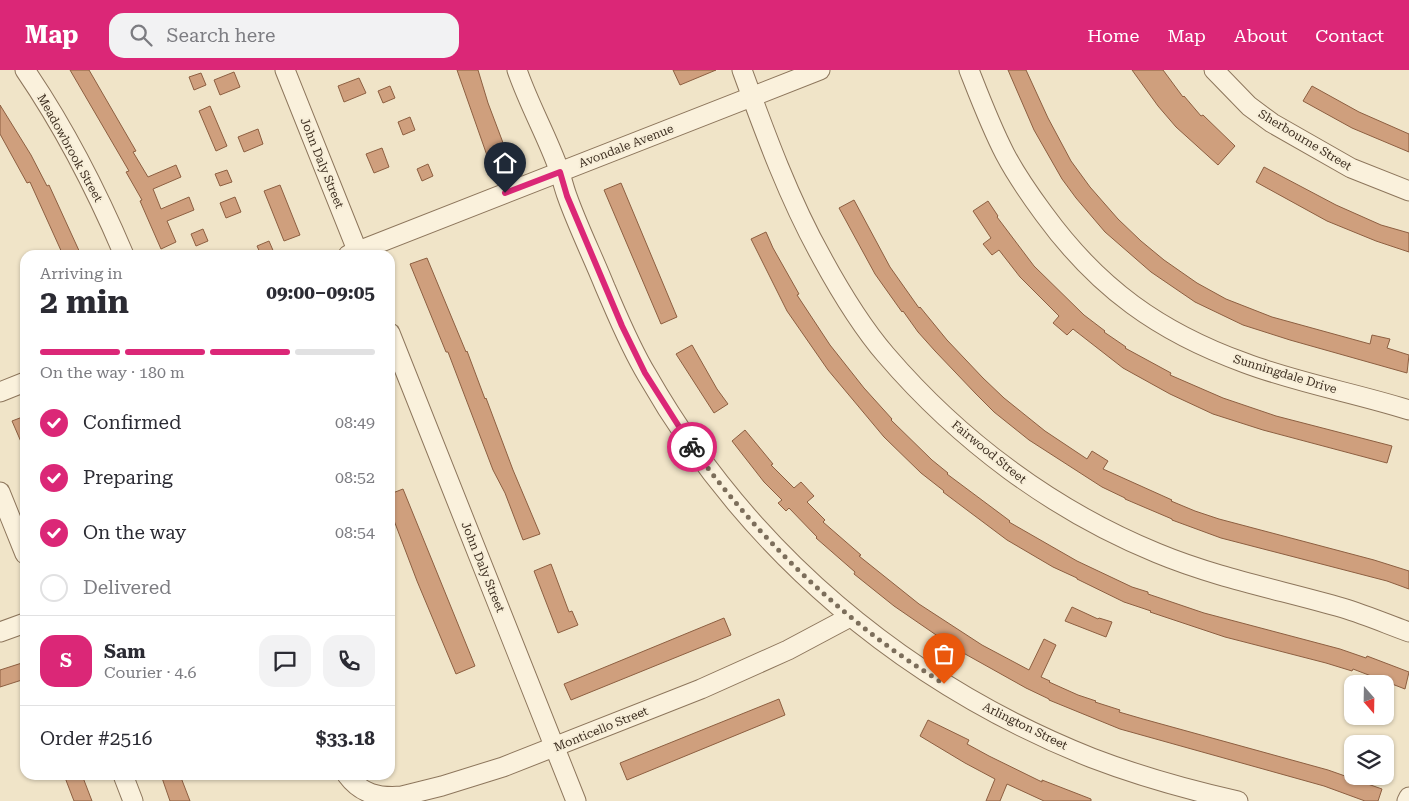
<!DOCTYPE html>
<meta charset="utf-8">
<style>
body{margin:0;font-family:"Roboto Serif",serif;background:#f2f2f3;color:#2b2b33;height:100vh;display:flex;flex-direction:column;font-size:19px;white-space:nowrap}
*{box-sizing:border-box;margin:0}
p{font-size:16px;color:#7c7c81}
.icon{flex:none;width:28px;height:28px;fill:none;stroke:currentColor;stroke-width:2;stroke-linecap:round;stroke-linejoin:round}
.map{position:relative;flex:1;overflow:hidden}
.side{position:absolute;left:20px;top:180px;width:375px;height:530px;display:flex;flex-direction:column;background:#fff;border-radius:15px;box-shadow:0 1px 4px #0004}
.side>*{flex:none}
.needle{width:32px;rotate:160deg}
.fabs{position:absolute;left:1344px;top:605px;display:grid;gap:10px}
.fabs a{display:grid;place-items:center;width:50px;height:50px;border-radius:10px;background:#fff;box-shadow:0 1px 4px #0004;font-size:25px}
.pin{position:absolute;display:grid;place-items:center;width:42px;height:42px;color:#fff;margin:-51px -21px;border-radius:50% 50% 50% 0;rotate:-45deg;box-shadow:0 0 5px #0007}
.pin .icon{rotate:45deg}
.courier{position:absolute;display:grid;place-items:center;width:50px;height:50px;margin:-25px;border:4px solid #db2777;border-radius:50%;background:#fff;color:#222;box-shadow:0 1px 6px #0007}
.head em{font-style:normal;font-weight:700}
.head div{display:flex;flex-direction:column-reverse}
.head{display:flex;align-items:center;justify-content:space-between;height:85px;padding:0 20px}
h1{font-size:32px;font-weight:700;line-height:38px}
.bar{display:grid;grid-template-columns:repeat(4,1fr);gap:8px 5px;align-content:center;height:60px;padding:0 20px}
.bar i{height:6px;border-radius:4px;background:#e1e1e2}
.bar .selected{background:#db2777}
.bar p{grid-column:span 4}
.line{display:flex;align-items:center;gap:12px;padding:0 20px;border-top:1px solid #e1e1e2}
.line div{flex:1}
.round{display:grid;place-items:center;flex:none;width:52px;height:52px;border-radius:15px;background:#f2f2f3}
ol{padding:0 20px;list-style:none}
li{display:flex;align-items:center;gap:15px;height:55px}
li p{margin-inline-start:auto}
li .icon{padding:5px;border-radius:50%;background:#db2777;color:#fff;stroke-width:4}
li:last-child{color:#7c7c81}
li i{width:28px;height:28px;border:2px solid #e1e1e2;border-radius:50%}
header{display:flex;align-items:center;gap:30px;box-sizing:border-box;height:70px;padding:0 25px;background:#db2777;color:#fff}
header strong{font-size:24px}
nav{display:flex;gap:28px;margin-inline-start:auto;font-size:18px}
.search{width:350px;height:45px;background:#f2f2f3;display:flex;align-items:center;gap:12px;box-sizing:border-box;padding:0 18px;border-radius:15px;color:#7c7c81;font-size:19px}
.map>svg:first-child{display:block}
.building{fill:#cf9f7d;stroke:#8d5f41}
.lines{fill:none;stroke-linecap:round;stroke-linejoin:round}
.minor-casing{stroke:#8d765c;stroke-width:21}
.minor{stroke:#faf1dc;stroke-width:19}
.done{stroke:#7c6e5b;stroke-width:5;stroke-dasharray:0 9}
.route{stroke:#db2777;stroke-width:6}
.labels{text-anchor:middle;stroke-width:4;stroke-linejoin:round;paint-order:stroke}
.street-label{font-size:12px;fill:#3d2e20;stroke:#f7eed8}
</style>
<header>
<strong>Map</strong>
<div class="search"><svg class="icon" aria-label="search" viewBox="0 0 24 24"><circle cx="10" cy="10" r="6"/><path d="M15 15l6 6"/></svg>Search here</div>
<nav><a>Home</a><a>Map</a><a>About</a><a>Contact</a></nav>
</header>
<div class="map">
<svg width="1409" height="731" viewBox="0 0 1409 731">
<rect width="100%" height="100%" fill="#f0e4c8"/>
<!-- building -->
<g class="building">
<polygon points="70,0 89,0 136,81 133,82 148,107 176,95 181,107 153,119 161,139 189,127 194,140 167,151 176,172 161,179 140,131 142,130 126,102 129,101"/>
<polygon points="457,0 478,0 488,33 508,86 490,94"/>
<polygon points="673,0 716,0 680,15"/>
<polygon points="1008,0 1026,0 1048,48 1071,91 1090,117 1118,149 1141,171 1164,190 1197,213 1226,229 1272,247 1370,274 1372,265 1390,269 1387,278 1409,285 1407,303 1290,270 1243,255 1195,232 1151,202 1105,162 1076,128 1062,109 1034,60"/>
<polygon points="1132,0 1163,0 1183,27 1184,26 1201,46 1203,45 1235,76 1218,95 1176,57 1158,36"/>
<polygon points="234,2 240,17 220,25 214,10"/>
<polygon points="201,3 206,15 194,20 189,7"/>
<polygon points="359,8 366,23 344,32 338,16"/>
<polygon points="390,16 395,28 383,33 378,21"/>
<polygon points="1312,16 1359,42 1409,64 1409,82 1352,58 1303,31"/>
<polygon points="0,35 31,85 47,116 49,115 81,185 63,185 30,112 27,113 0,64"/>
<polygon points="210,36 227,76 216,81 199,41"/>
<polygon points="410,47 415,60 403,65 398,52"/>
<polygon points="258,59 263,74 244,82 238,67"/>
<polygon points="382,78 389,97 374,103 366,84"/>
<polygon points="428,94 433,106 422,111 417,99"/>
<polygon points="1264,97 1336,135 1381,155 1409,163 1409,182 1376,171 1327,151 1256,112"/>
<polygon points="227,100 232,112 220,116 215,104"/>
<polygon points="621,113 677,247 661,254 604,120"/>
<polygon points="280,115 300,165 284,171 264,121"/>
<polygon points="235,127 241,142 226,148 220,133"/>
<polygon points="854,130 890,197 919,238 920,237 947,270 983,308 1004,328 1045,361 1087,389 1092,381 1108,391 1103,399 1172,430 1171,431 1195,441 1219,449 1374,490 1409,501 1409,519 1387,511 1221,468 1172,450 1172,449 1125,429 1125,428 1102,417 1029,370 994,342 976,324 935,281 918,262 903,241 902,242 875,204 839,138"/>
<polygon points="988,131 998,146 997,147 1034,196 1084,245 1105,261 1104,262 1126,277 1125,278 1171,303 1170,305 1223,328 1276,346 1392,376 1387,393 1263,360 1213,344 1170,324 1123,298 1073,259 1067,265 1053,253 1059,246 1020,207 999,180 992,185 983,174 991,168 973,141"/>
<polygon points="203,159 208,171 196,176 191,164"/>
<polygon points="766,162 773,178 799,224 797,225 830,275 864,318 892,349 891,350 932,390 948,403 947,404 1010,451 1009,452 1077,491 1132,517 1148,522 1148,524 1204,543 1340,579 1366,588 1367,586 1409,602 1405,619 1353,599 1352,601 1326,593 1225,567 1150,542 1151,541 1124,532 1077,509 1077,508 1053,497 1007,470 943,422 944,421 921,403 884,367 828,300 787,241 751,169"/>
<polygon points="269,171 275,185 261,185 257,176"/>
<polygon points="427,188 466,282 467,281 485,329 486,328 513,400 540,464 523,470 505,423 493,400 448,282 446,282 410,194"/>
<polygon points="692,275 717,319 728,334 714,343 676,284"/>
<polygon points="25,346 25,381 12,351"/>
<polygon points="745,360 773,394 771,395 794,418 801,412 814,426 807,432 825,450 823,452 861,485 859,486 919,534 982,575 1029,600 1044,569 1056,575 1041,607 1050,611 1049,612 1078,625 1096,631 1095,632 1120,640 1119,642 1143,649 1328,700 1382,719 1378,731 1365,731 1324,716 1120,659 1049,630 1049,629 1026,618 958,580 894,536 854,504 855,502 816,468 817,467 789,438 786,441 778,433 782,430 764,412 732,371"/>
<polygon points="403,419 475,596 456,604 417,511 390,440 390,424"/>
<polygon points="551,494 569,542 572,541 578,555 558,563 534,501"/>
<polygon points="1072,537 1098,549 1099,548 1112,552 1106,567 1065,551"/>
<polygon points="724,548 731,565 571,630 564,614"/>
<polygon points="25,592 25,609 0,617 0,600"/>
<polygon points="779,629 785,645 627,710 620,693"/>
<polygon points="928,650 969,670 967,674 989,686 1042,712 1042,710 1091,729 1091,731 1044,731 1007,714 1000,731 986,731 995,709 965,693 920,666"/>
<polygon points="64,705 82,705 92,731 74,731"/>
<polygon points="161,705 180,705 190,731 170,731"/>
</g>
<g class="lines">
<defs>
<g id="minor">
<path d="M25 0C66 60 96 119 124 185"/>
<polyline points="285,0 359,185"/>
<path d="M517 0C529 35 547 66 559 100 562 109 564 118 567 126 578 157 593 187 605 217 618 247 630 277 647 305 748 482 904 613 1092 688 1139 706 1189 720 1238 731"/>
<path d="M742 0C765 63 789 129 822 188 840 221 861 256 886 285 959 370 1052 440 1157 483 1217 508 1281 520 1343 538 1366 545 1387 554 1409 562"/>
<path d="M969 0C980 28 991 57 1005 84 1016 105 1030 125 1044 144 1098 218 1159 262 1245 293 1298 313 1355 323 1409 340"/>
<polyline points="1214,0 1249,36 1272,53 1351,98 1409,121"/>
<polyline points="348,185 820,0"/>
<polyline points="390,263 576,731"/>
<polyline points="0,322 25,312"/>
<polyline points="0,422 25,484"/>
<polyline points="0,562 25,553"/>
<polyline points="123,705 133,731"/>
<path d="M347 705C361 724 379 728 402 726L442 716 503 697 701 619 788 580 850 547"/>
<polyline points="1407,731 1409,727"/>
</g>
</defs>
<!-- minor casing -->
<use href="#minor" class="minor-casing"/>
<!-- minor -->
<use href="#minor" class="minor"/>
</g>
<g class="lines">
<!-- done -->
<path class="done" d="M692 377C749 455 815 523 893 580 910 592 927 603 944 614"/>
<!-- route -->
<polyline class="route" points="505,123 560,102 567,126 622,256 645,303 692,377"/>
</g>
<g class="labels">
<!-- street labels -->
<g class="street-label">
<text transform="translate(1305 70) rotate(31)" y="4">Sherbourne Street</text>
<text transform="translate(626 76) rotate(-21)" y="4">Avondale Avenue</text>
<text transform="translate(70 78) rotate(61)" y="4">Meadowbrook Street</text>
<text transform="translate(322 93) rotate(68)" y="4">John Daly Street</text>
<text transform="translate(1285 304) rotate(17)" y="4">Sunningdale Drive</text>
<text transform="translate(989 382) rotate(39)" y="4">Fairwood Street</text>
<text transform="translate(483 497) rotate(68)" y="4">John Daly Street</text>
<text transform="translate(1025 656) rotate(26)" y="4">Arlington Street</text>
<text transform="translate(601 659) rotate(-22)" y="4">Monticello Street</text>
</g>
</g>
</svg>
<div class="fabs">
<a><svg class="needle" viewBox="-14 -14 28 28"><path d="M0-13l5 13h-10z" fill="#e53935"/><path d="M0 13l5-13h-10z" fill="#7c7c81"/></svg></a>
<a><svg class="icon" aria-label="layers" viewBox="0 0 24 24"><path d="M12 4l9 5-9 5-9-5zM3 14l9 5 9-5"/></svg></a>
</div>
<div class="pin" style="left:944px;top:614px;background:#ea580c"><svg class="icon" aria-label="bag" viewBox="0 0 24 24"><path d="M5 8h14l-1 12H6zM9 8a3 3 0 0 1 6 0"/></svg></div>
<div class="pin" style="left:505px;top:123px;background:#1f2937"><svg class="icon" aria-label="home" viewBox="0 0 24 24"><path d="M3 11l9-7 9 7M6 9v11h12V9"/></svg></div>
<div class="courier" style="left:692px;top:377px"><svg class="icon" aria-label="bike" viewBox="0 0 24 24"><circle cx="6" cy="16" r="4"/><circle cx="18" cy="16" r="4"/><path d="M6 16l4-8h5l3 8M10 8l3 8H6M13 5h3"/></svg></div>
<section class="side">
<div class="head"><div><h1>2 min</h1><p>Arriving in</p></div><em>09:00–09:05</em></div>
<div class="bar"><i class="selected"></i><i class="selected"></i><i class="selected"></i><i></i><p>On the way · 180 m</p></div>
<ol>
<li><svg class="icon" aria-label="check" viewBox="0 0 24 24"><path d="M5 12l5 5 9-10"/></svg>Confirmed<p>08:49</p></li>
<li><svg class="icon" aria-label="check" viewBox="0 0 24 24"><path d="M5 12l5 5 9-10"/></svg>Preparing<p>08:52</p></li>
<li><svg class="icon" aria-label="check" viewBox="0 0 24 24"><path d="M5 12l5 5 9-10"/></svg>On the way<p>08:54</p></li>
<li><i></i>Delivered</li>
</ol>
<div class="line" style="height:90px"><b class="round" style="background:#db2777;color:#fff">S</b><div><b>Sam</b><p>Courier · 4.6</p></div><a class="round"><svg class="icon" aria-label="chat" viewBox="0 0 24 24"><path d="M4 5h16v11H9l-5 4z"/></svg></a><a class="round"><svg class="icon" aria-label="phone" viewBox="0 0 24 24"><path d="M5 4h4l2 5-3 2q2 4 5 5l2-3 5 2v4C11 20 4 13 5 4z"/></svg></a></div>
<div class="line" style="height:65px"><div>Order #2516</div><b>$33.18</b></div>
</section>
</div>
